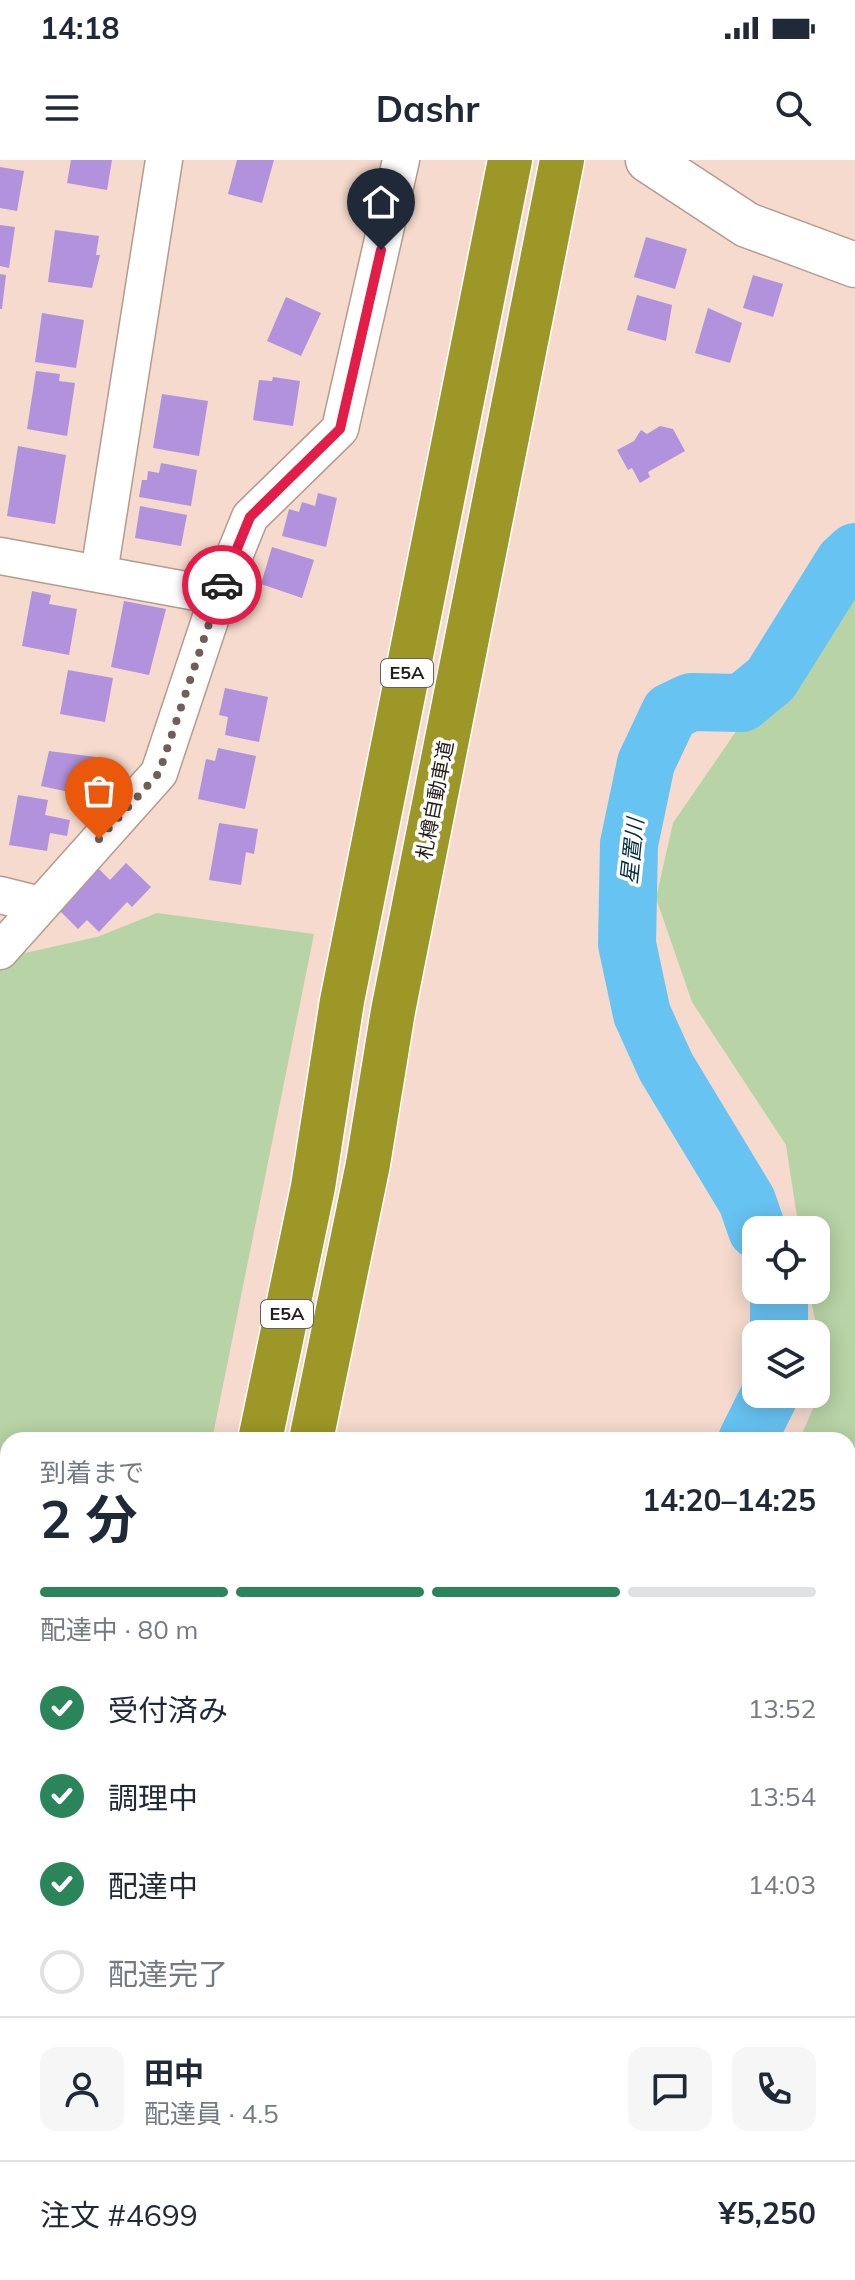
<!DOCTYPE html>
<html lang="ja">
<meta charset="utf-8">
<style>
body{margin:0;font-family:Mulish,"Noto Sans JP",sans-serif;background:#f6f6f7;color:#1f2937;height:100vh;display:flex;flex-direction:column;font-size:30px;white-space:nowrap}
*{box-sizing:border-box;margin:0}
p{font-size:26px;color:#747a83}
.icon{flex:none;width:44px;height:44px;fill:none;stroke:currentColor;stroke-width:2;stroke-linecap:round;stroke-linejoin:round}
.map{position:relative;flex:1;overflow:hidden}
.details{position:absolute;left:0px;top:1272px;width:856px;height:848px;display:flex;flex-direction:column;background:#fff;border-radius:24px 24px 0 0;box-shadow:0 4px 20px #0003}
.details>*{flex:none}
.controls{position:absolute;left:742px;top:1056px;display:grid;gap:16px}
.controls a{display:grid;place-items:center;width:88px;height:88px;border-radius:16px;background:#fff;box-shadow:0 4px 20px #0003;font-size:40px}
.pin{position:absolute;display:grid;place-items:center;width:68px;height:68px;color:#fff;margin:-82px -34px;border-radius:50% 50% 50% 0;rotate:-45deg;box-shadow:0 0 8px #0007}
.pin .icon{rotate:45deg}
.courier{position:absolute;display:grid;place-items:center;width:80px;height:80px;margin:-40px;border:6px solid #e11d48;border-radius:50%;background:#fff;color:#222;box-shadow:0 2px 10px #0007}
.summary em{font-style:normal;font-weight:700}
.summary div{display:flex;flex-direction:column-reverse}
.summary{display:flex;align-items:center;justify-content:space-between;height:136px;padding:0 40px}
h1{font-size:52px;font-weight:700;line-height:60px}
.bar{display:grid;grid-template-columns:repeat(4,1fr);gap:12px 8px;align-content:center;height:96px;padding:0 40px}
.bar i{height:10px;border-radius:6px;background:#e0e1e3}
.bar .selected{background:#2b855a}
.bar p{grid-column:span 4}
.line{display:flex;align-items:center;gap:20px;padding:0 40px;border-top:2px solid #e0e1e3}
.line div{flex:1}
.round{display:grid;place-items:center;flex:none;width:84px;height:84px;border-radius:16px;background:#f6f6f7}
ol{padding:0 40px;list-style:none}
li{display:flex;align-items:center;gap:24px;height:88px}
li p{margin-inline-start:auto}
li .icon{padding:8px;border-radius:50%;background:#2b855a;color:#fff;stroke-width:4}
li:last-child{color:#747a83}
li i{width:44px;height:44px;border:4px solid #e0e1e3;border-radius:50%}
.status{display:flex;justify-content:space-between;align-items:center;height:56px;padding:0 40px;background:#fff;direction:ltr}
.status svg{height:22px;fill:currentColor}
header{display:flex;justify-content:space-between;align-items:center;height:104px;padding:0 40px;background:#fff;font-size:36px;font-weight:700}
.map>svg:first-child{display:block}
.green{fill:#b8d3a6}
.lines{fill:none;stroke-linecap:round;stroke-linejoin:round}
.river{stroke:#67c3f2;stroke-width:58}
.building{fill:#b292dc}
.minor-casing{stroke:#b59b8f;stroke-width:39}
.tertiary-casing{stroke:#b59b8f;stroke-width:47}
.motorway-casing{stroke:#fff;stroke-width:47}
.minor{stroke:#fff;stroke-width:36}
.tertiary{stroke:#fff;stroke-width:44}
.motorway{stroke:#9c9726;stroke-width:44}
.done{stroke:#6f5f57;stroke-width:8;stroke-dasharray:0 14.4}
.route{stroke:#e11d48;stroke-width:10}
.labels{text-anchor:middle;stroke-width:7;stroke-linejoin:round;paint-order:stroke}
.shield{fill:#fff;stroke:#68615d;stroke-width:2}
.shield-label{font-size:18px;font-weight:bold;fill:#271d18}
.street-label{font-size:20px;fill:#271d18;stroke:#fff}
.water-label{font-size:22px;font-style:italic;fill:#022d40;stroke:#fff}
</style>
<div class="status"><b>14:18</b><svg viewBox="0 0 49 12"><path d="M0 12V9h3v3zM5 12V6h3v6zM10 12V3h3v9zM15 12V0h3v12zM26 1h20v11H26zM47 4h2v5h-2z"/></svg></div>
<header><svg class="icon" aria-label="menu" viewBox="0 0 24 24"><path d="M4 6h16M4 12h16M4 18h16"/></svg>Dashr<svg class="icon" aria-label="search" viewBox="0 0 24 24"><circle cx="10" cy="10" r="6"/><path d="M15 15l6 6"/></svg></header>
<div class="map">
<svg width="855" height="2120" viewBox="0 0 855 2120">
<rect width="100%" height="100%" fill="#f5dacd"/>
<!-- green -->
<g class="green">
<polygon points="855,435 855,2120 298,2120 299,2112 848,2112 848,1280 799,1280 827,1218 809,1130 816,1130 816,1070 799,1070 786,985 692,842 656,738 673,663 737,570 801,526 841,447"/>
<polygon points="157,753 314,774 212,1280 8,1280 8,1623 0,1622 0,805 7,797 97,777"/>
</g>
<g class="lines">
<!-- river -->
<g class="river">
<polyline points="757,1070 747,1041 666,907 642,854 627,784 629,684 646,603 670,552 691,542 742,543 771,519 844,402 855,392"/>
<polyline points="779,1130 779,1174"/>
<polyline points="747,1280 770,1234"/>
<polyline points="0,1759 8,1757"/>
</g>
</g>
<!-- building -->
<g class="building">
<polygon points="71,0 112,0 107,30 67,23"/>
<polygon points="237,0 274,0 262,43 228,34"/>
<polygon points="0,7 24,11 17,51 0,48"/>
<polygon points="0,65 15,67 9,108 0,106"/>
<polygon points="55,70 99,76 96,95 100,95 92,128 48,122"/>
<polygon points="646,77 687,89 675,129 634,117"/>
<polygon points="0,114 6,115 2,149 0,149"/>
<polygon points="753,115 783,124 773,157 743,148"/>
<polygon points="637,135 672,145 666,181 627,170"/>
<polygon points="286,137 321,153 301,196 267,181"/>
<polygon points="708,148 742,163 730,203 695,193"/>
<polygon points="42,153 84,160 76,208 35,202"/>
<polygon points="36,211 60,214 59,221 75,223 67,276 27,269"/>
<polygon points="273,217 300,221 293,266 253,260 259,220 272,221"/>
<polygon points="162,234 208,241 199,296 153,288"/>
<polygon points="660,266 673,269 685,291 648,312 650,317 640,323 632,308 628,310 617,290 634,281 641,270 647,274"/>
<polygon points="18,286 66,295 55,364 7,356"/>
<polygon points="161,303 197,310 191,346 139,337 142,320 147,320 148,311 159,313"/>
<polygon points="318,333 337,338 326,387 282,376 289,349 299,352 302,342 315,346"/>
<polygon points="140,346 187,355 181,386 135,378"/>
<polygon points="272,387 314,400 302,438 261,424"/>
<polygon points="32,431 51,435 49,444 77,449 69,495 22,486"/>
<polygon points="124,441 166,449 149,515 111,507"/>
<polygon points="68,510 113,518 105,562 60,554"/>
<polygon points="225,528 268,537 259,582 225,575 228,557 219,555"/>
<polygon points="218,588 256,596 245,649 198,639 206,599 215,601"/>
<polygon points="49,591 96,597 88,636 41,626"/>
<polygon points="18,635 48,640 45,655 70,660 67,676 50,673 47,691 9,685"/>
<polygon points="219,663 258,669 254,694 246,692 241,725 209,720"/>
<polygon points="126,703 151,727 132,747 127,742 99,772 87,760 78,769 59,750 98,708 110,720"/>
</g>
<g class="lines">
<defs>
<g id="minor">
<polyline points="0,396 218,436"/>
<polyline points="99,413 164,0"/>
<polyline points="0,735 40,745"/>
<polyline points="0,791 159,613 218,436 250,357 340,269 401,0"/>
</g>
<polyline id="tertiary" points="648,0 747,65 855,105"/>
<g id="motorway">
<polyline points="260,1280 313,1027 342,841 510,0"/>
<polyline points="311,1280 368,1004 393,851 562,0"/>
<polyline points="56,2120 59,2112"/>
<polyline points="110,2120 113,2112"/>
</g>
</defs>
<!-- minor casing -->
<use href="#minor" class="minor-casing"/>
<!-- tertiary casing -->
<use href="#tertiary" class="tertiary-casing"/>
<!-- motorway casing -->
<use href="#motorway" class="motorway-casing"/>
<!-- minor -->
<use href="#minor" class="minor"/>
<!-- tertiary -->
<use href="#tertiary" class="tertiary"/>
<!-- motorway -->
<use href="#motorway" class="motorway"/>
</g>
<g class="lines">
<!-- done -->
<polyline class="done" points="99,679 159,613 222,425"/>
<!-- route -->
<polyline class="route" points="222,425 250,357 340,269 381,90"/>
</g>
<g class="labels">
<!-- shield labels -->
<g class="shield">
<rect x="381" y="499" width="52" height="28" rx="6"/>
<rect x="261" y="1140" width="52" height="28" rx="6"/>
</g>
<g class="shield-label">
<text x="407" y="519">E5A</text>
<text x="287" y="1160">E5A</text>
</g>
<!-- street labels -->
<g class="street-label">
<text transform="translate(435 640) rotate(-79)" y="7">札樽自動車道</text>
</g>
<!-- water labels -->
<g class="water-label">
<text transform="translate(632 691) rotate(-84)" y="8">星置川</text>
</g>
</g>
</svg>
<div class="controls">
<a><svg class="icon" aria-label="locate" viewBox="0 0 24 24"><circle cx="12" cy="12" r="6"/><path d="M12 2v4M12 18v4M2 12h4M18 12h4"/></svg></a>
<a><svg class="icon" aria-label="layers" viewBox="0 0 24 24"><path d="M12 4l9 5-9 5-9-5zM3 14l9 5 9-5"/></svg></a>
</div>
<div class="pin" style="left:99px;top:679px;background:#ea580c"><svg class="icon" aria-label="bag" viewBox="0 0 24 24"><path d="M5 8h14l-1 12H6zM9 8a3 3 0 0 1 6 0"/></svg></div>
<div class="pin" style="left:381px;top:90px;background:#1f2937"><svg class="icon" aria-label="home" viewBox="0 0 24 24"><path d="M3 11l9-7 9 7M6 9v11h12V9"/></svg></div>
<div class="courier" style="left:222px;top:425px"><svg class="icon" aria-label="car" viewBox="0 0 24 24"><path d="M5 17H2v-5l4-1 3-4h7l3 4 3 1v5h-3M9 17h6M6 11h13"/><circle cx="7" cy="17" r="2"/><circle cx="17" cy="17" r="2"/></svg></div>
<section class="details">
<div class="summary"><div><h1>2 分</h1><p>到着まで</p></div><em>14:20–14:25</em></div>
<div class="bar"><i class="selected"></i><i class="selected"></i><i class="selected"></i><i></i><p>配達中 · 80 m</p></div>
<ol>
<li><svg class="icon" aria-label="check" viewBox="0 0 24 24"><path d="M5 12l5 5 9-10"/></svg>受付済み<p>13:52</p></li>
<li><svg class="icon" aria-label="check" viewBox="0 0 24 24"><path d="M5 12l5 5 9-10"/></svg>調理中<p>13:54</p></li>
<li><svg class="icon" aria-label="check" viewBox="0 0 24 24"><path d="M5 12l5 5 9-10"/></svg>配達中<p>14:03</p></li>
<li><i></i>配達完了</li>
</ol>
<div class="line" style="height:144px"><a class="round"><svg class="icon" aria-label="person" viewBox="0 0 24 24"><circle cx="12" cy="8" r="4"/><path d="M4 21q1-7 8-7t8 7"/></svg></a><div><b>田中</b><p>配達員 · 4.5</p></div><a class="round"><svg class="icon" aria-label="chat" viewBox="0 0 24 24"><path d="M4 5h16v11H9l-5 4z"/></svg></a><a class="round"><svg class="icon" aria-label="phone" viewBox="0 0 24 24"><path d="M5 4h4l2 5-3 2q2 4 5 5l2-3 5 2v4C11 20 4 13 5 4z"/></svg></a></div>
<div class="line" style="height:104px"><div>注文 #4699</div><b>¥5,250</b></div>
</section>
</div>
